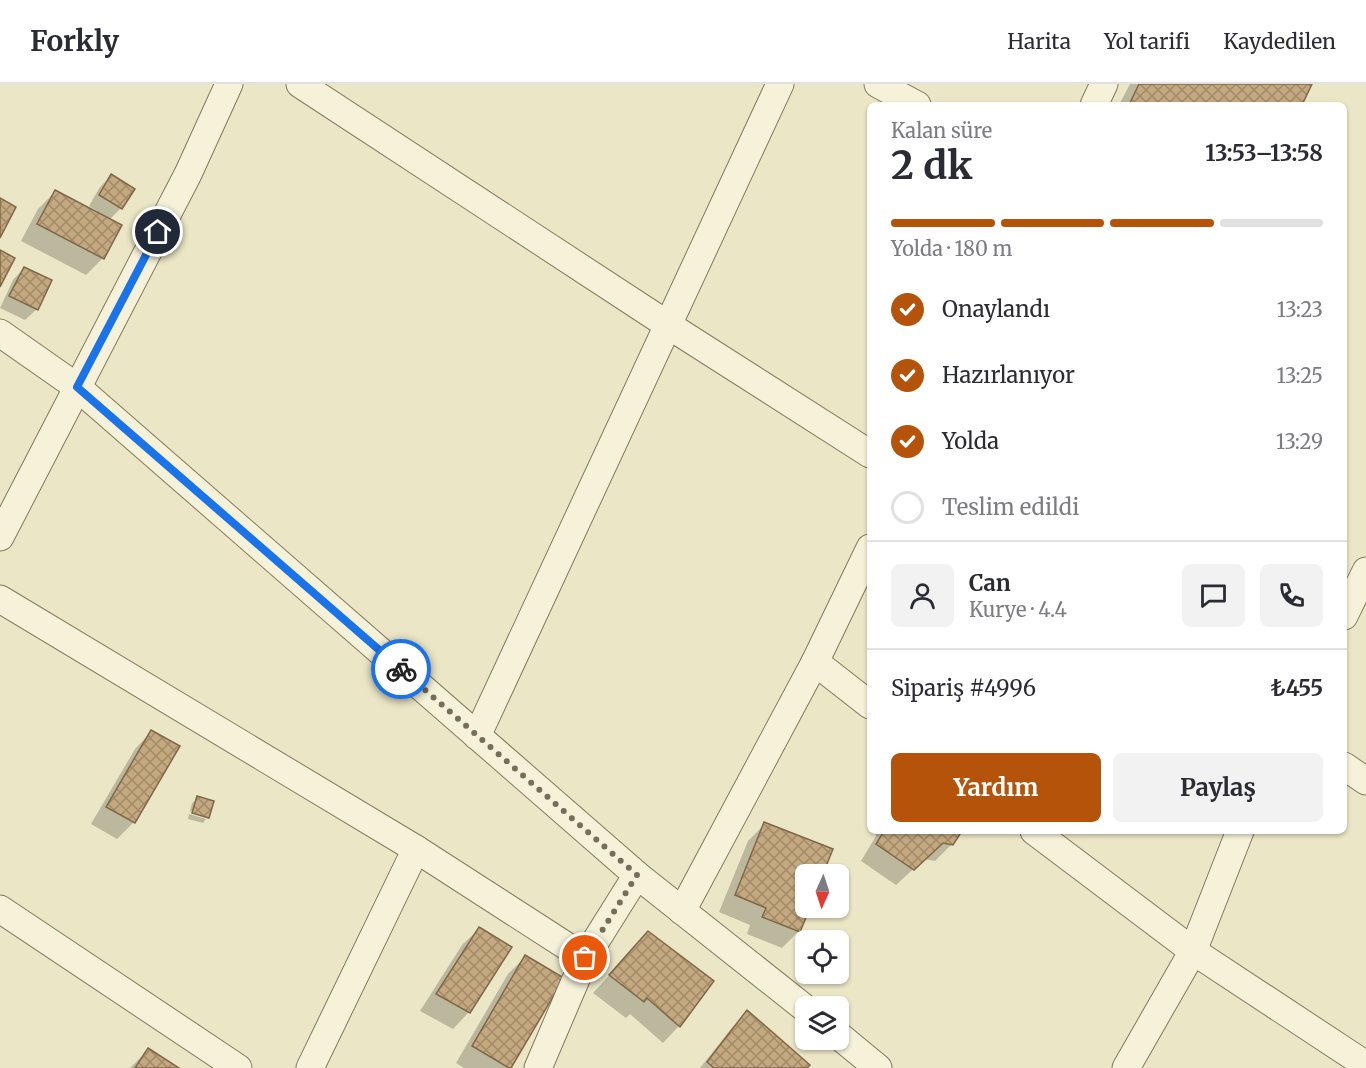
<!DOCTYPE html>
<html lang="tr">
<meta charset="utf-8">
<style>
body{margin:0;font-family:Merriweather,serif;background:#f2f2f3;color:#2b2b33;height:100vh;display:flex;flex-direction:column;font-size:22px;white-space:nowrap}
*{box-sizing:border-box;margin:0}
p{font-size:20px;color:#7c7c81}
.icon{flex:none;width:33px;height:33px;fill:none;stroke:currentColor;stroke-width:2;stroke-linecap:round;stroke-linejoin:round}
.map{position:relative;flex:1;overflow:hidden}
.details{position:absolute;left:867px;top:18px;width:480px;height:732px;display:flex;flex-direction:column;background:#fff;border-radius:9px;box-shadow:0 2px 4px #0004}
.details>*{flex:none}
.needle{width:39px;rotate:183deg}
.tools{position:absolute;left:795px;top:780px;display:grid;gap:12px}
.tools a{display:grid;place-items:center;width:54px;height:54px;border-radius:9px;background:#fff;box-shadow:0 2px 4px #0004;font-size:30px}
.pin{position:absolute;display:grid;place-items:center;width:51px;height:51px;color:#fff;margin:-26px;border:3px solid #fff;border-radius:50%;box-shadow:0 2px 6px #0007}
.courier{position:absolute;display:grid;place-items:center;width:60px;height:60px;margin:-30px;border:4px solid #1a73e8;border-radius:50%;background:#fff;color:#222;box-shadow:0 2px 8px #0007}
.overview em{font-style:normal;font-weight:700}
.overview div{display:flex;flex-direction:column-reverse}
.overview{display:flex;align-items:center;justify-content:space-between;height:102px;padding:0 24px}
h1{font-size:39px;font-weight:700;line-height:45px}
.bar{display:grid;grid-template-columns:repeat(4,1fr);gap:9px 6px;align-content:center;height:72px;padding:0 24px}
.bar i{height:8px;border-radius:4px;background:#e1e1e2}
.bar .current{background:#b45309}
.bar p{grid-column:span 4}
.line{display:flex;align-items:center;gap:15px;padding:0 24px;border-top:2px solid #e1e1e2}
.line div{flex:1}
.round{display:grid;place-items:center;flex:none;width:63px;height:63px;border-radius:9px;background:#f2f2f3}
ol{padding:0 24px;list-style:none}
li{display:flex;align-items:center;gap:18px;height:66px}
li p{margin-inline-start:auto}
li .icon{padding:6px;border-radius:50%;background:#b45309;color:#fff;stroke-width:4}
li:last-child{color:#7c7c81}
li i{width:33px;height:33px;border:3px solid #e1e1e2;border-radius:50%}
.action{display:flex;gap:12px;margin-top:auto;padding:12px 24px}
.action a{flex:1;height:69px;border-radius:9px;background:#b45309;color:#fff;font-size:24px;font-weight:700;line-height:69px;text-align:center}
.action a+a{background:#f2f2f3;color:#2b2b33}
header{display:flex;align-items:center;gap:36px;box-sizing:border-box;height:84px;padding:0 30px;background:#fff;border-bottom:2px solid #e1e1e2}
header strong{font-size:28px}
nav{display:flex;gap:33px;margin-inline-start:auto;font-size:21px}
.map>svg:first-child{display:block}
.shadow{fill:#0003}
.building{fill:url(#building-cross-hatch);stroke:#806846;stroke-width:1.5}
.lines{fill:none;stroke-linecap:round;stroke-linejoin:round}
.street-casing{stroke:#83795e;stroke-width:29}
.street{stroke:#f5f2d9;stroke-width:27}
.done{stroke:#746e5a;stroke-width:6;stroke-dasharray:0 10.8}
.route{stroke:#1a73e8;stroke-width:8}
</style>
<header>
<strong>Forkly</strong>
<nav><a>Harita</a><a>Yol tarifi</a><a>Kaydedilen</a></nav>
</header>
<div class="map">
<svg width="1366" height="984" viewBox="0 0 1366 984">
<defs>
<pattern id="building-cross-hatch" width="8" height="8" patternUnits="userSpaceOnUse" patternTransform="scale(1.5)"><rect width="8" height="8" fill="#c4a980"/><path d="M0 0l8 8M0 8l8-8" fill="none" stroke="#a08a68"/></pattern>
</defs>
<rect width="100%" height="100%" fill="#eae6c6"/>
<!-- shadow -->
<g class="shadow">
<polygon points="1130,0 1311,0 1300,21 1119,21"/>
<polygon points="111,92 121,124 109,136 103,174 86,191 21,157 38,125 55,108 95,129 97,127 89,122 100,103"/>
<polygon points="24,184 37,225 25,236 0,224 13,196"/>
<polygon points="151,648 178,663 133,739 117,755 91,740 135,665"/>
<polygon points="198,714 208,733 207,735 207,732 190,727 192,719"/>
<polygon points="189,730 206,735 203,739 188,735"/>
<polygon points="765,740 831,766 821,790 806,790 806,824 808,824 798,848 782,864 747,850 750,841 719,828 748,757"/>
<polygon points="875,747 960,747 952,760 935,777 924,775 896,801 861,777 876,752"/>
<polygon points="479,845 469,928 453,945 420,927 462,861"/>
<polygon points="648,849 679,942 663,959 630,930 626,934 593,909"/>
<polygon points="525,873 509,984 464,984 456,979 508,890"/>
<polygon points="747,928 805,984 700,984 731,945"/>
<polygon points="148,966 177,984 130,984"/>
</g>
<!-- building -->
<g class="building">
<polygon points="1139,0 1312,0 1302,21 1129,21"/>
<polygon points="111,90 135,105 122,125 99,111"/>
<polygon points="55,106 122,141 104,175 37,140"/>
<polygon points="0,114 16,123 0,154"/>
<polygon points="0,166 15,174 0,203"/>
<polygon points="24,183 52,196 38,226 9,212"/>
<polygon points="151,646 180,662 135,739 106,723"/>
<polygon points="197,712 214,717 209,734 192,729"/>
<polygon points="764,738 833,765 823,790 806,790 806,824 810,824 800,848 762,833 766,824 735,811"/>
<polygon points="884,747 962,747 953,761 943,759 914,786 876,760"/>
<polygon points="479,843 512,863 470,929 436,910"/>
<polygon points="648,847 714,897 680,943 647,914 644,918 609,891"/>
<polygon points="525,871 564,894 511,984 509,984 472,962"/>
<polygon points="747,926 810,981 807,984 714,984 707,978"/>
<polygon points="148,964 179,984 135,984"/>
</g>
<g class="lines">
<defs>
<g id="street">
<polyline points="300,0 668,241 870,370"/>
<polyline points="878,0 917,21"/>
<polyline points="1094,21 1104,0"/>
<polyline points="0,249 77,303 637,791 806,925"/>
<polyline points="0,453 188,90 229,0"/>
<polyline points="0,515 416,765 585,874"/>
<polyline points="1344,532 1366,487"/>
<polyline points="815,578 870,621"/>
<polyline points="477,652 780,0"/>
<polyline points="1344,682 1366,697"/>
<polyline points="1034,747 1193,867 1366,981"/>
<polyline points="0,825 238,984"/>
<polyline points="682,827 815,578 870,464"/>
<polyline points="838,951 878,984"/>
<polyline points="310,984 416,765"/>
<polyline points="538,984 585,874 637,791"/>
<polyline points="1126,984 1193,867 1240,747"/>
</g>
</defs>
<!-- street casing -->
<use href="#street" class="street-casing"/>
<!-- street -->
<use href="#street" class="street"/>
</g>
<g class="lines">
<!-- done -->
<polyline class="done" points="401,585 637,791 585,874"/>
<!-- route -->
<polyline class="route" points="158,148 77,303 401,585"/>
</g>
</svg>
<div class="tools">
<a><svg class="needle" viewBox="-14 -14 28 28"><path d="M0-13l5 13h-10z" fill="#e53935"/><path d="M0 13l5-13h-10z" fill="#7c7c81"/></svg></a>
<a><svg class="icon" aria-label="locate" viewBox="0 0 24 24"><circle cx="12" cy="12" r="6"/><path d="M12 2v4M12 18v4M2 12h4M18 12h4"/></svg></a>
<a><svg class="icon" aria-label="layers" viewBox="0 0 24 24"><path d="M12 4l9 5-9 5-9-5zM3 14l9 5 9-5"/></svg></a>
</div>
<div class="pin" style="left:585px;top:874px;background:#ea580c"><svg class="icon" aria-label="bag" viewBox="0 0 24 24"><path d="M5 8h14l-1 12H6zM9 8a3 3 0 0 1 6 0"/></svg></div>
<div class="pin" style="left:158px;top:148px;background:#1f2937"><svg class="icon" aria-label="home" viewBox="0 0 24 24"><path d="M3 11l9-7 9 7M6 9v11h12V9"/></svg></div>
<div class="courier" style="left:401px;top:585px"><svg class="icon" aria-label="bike" viewBox="0 0 24 24"><circle cx="6" cy="16" r="4"/><circle cx="18" cy="16" r="4"/><path d="M6 16l4-8h5l3 8M10 8l3 8H6M13 5h3"/></svg></div>
<section class="details">
<div class="overview"><div><h1>2 dk</h1><p>Kalan süre</p></div><em>13:53–13:58</em></div>
<div class="bar"><i class="current"></i><i class="current"></i><i class="current"></i><i></i><p>Yolda · 180 m</p></div>
<ol>
<li><svg class="icon" aria-label="check" viewBox="0 0 24 24"><path d="M5 12l5 5 9-10"/></svg>Onaylandı<p>13:23</p></li>
<li><svg class="icon" aria-label="check" viewBox="0 0 24 24"><path d="M5 12l5 5 9-10"/></svg>Hazırlanıyor<p>13:25</p></li>
<li><svg class="icon" aria-label="check" viewBox="0 0 24 24"><path d="M5 12l5 5 9-10"/></svg>Yolda<p>13:29</p></li>
<li><i></i>Teslim edildi</li>
</ol>
<div class="line" style="height:108px"><a class="round"><svg class="icon" aria-label="person" viewBox="0 0 24 24"><circle cx="12" cy="8" r="4"/><path d="M4 21q1-7 8-7t8 7"/></svg></a><div><b>Can</b><p>Kurye · 4.4</p></div><a class="round"><svg class="icon" aria-label="chat" viewBox="0 0 24 24"><path d="M4 5h16v11H9l-5 4z"/></svg></a><a class="round"><svg class="icon" aria-label="phone" viewBox="0 0 24 24"><path d="M5 4h4l2 5-3 2q2 4 5 5l2-3 5 2v4C11 20 4 13 5 4z"/></svg></a></div>
<div class="line" style="height:78px"><div>Sipariş #4996</div><b>₺455</b></div>
<div class="action"><a>Yardım</a><a>Paylaş</a></div>
</section>
</div>
